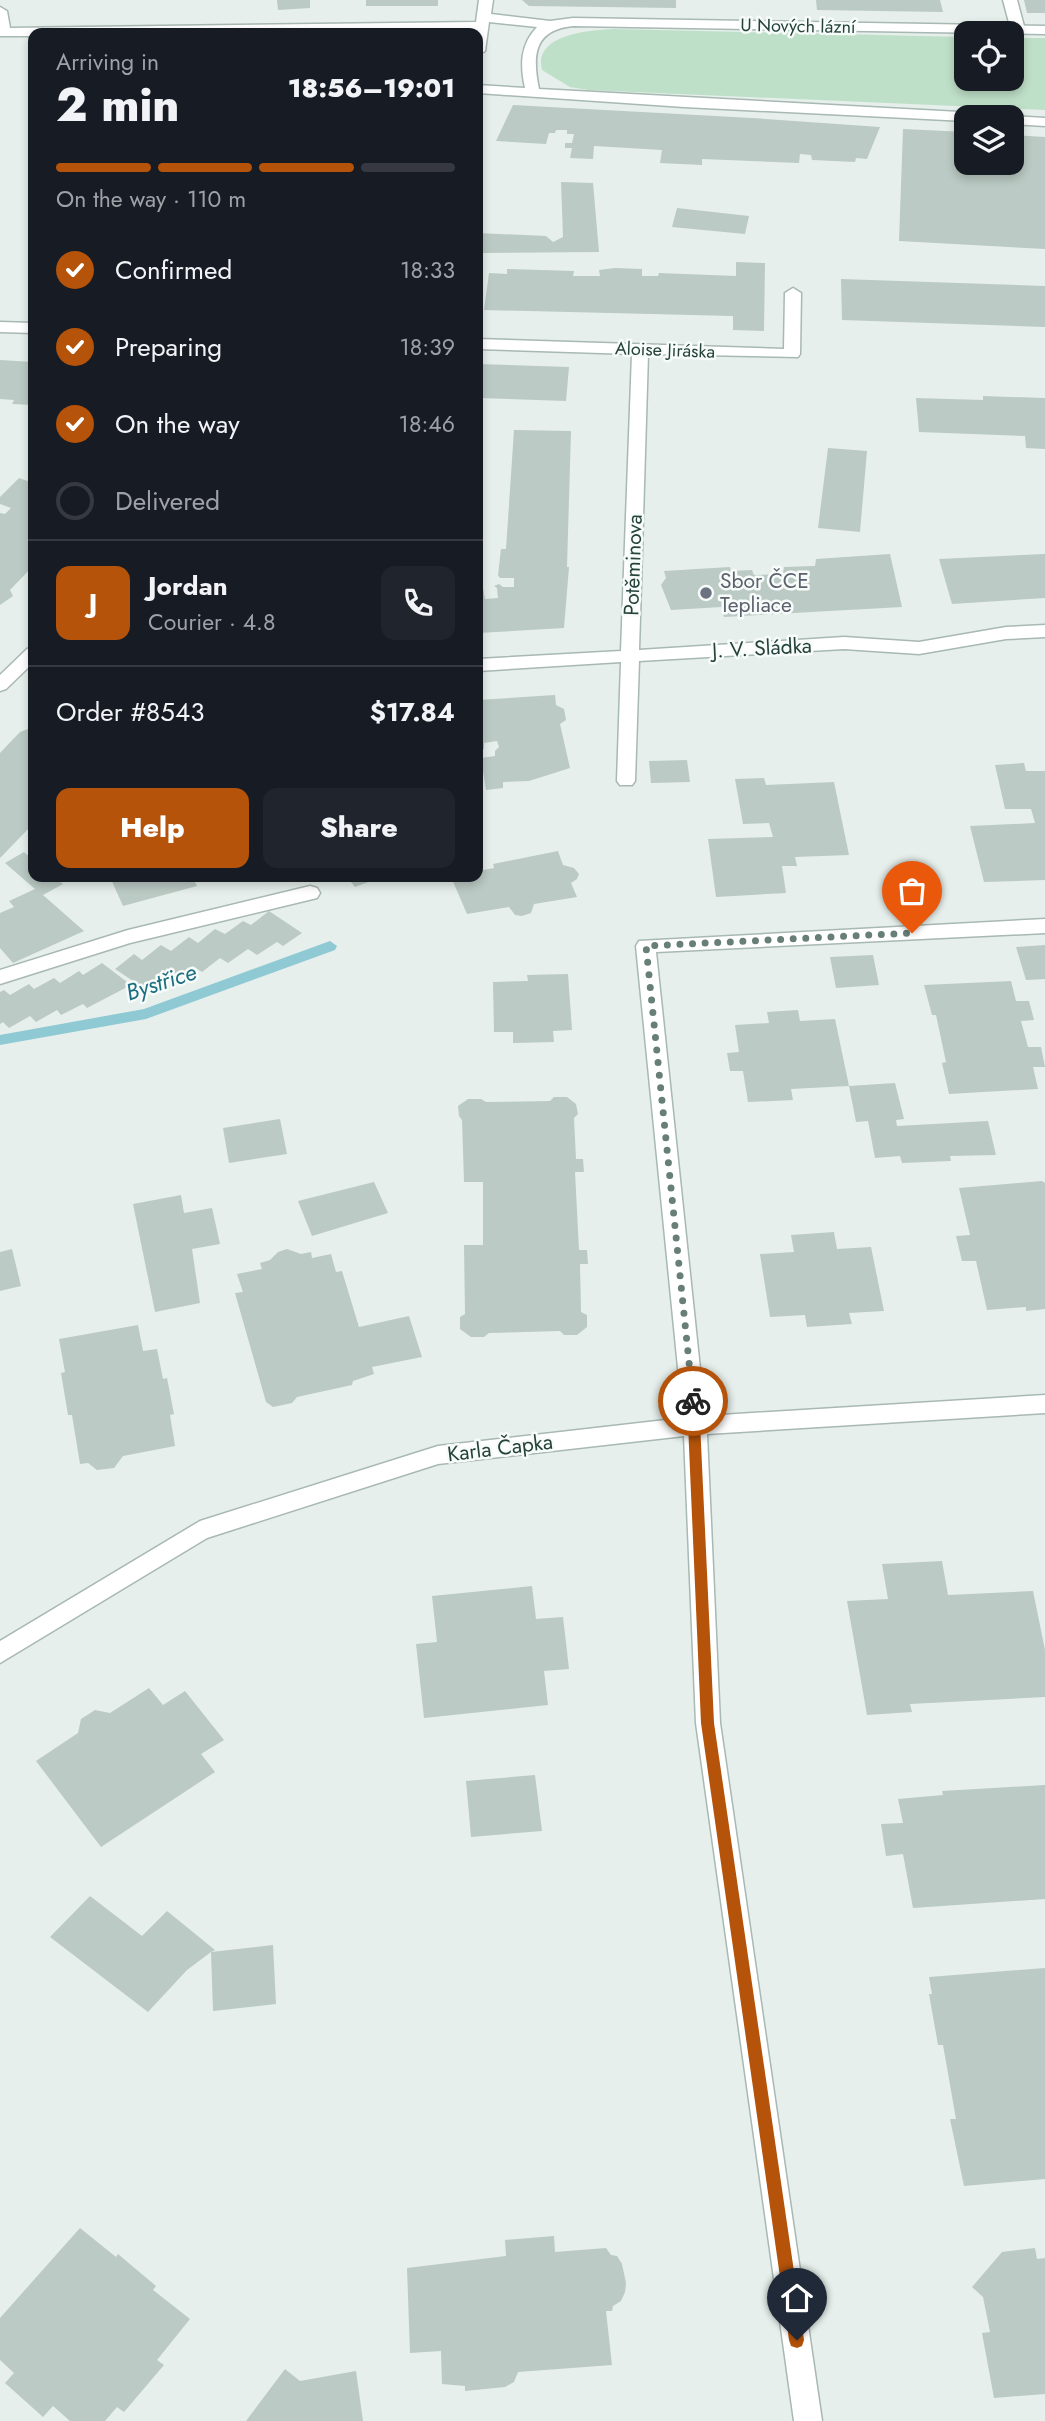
<!DOCTYPE html>
<meta charset="utf-8">
<style>
body{margin:0;font-family:Jost,sans-serif;background:#20242c;color:#f1f3f6;height:100vh;display:flex;flex-direction:column;font-size:26px;white-space:nowrap}
*{box-sizing:border-box;margin:0}
p{font-size:23px;color:#9ea1a6}
.icon{flex:none;width:38px;height:38px;fill:none;stroke:currentColor;stroke-width:2;stroke-linecap:round;stroke-linejoin:round}
.map{position:relative;flex:1;overflow:hidden}
.panel{position:absolute;left:28px;top:28px;width:455px;height:854px;display:flex;flex-direction:column;background:#171b24;border-radius:14px;box-shadow:0 4px 10px #0003}
.panel>*{flex:none}
.fabs{position:absolute;left:954px;top:21px;display:grid;gap:14px}
.fabs a{display:grid;place-items:center;width:70px;height:70px;border-radius:14px;background:#171b24;box-shadow:0 4px 10px #0003;font-size:35px}
.pin{position:absolute;display:grid;place-items:center;width:60px;height:60px;color:#fff;margin:-72px -30px;border-radius:50% 50% 50% 0;rotate:-45deg;box-shadow:0 0 7px #0007}
.pin .icon{rotate:45deg}
.courier{position:absolute;display:grid;place-items:center;width:70px;height:70px;margin:-35px;border:5px solid #b45309;border-radius:50%;background:#fff;color:#222;box-shadow:0 2px 9px #0007}
.summary em{font-style:normal;font-weight:800}
.summary div{display:flex;flex-direction:column-reverse}
.summary{display:flex;align-items:center;justify-content:space-between;height:119px;padding:0 28px}
h1{font-size:46px;font-weight:800;line-height:52px}
.bar{display:grid;grid-template-columns:repeat(4,1fr);gap:10px 7px;align-content:center;height:84px;padding:0 28px}
.bar i{height:9px;border-radius:5px;background:#363941}
.bar .current{background:#b45309}
.bar p{grid-column:span 4}
.line{display:flex;align-items:center;gap:18px;padding:0 28px;border-top:2px solid #363941}
.line div{flex:1}
.round{display:grid;place-items:center;flex:none;width:74px;height:74px;border-radius:14px;background:#20242c}
ol{padding:0 28px;list-style:none}
li{display:flex;align-items:center;gap:21px;height:77px}
li p{margin-inline-start:auto}
li .icon{padding:7px;border-radius:50%;background:#b45309;color:#fff;stroke-width:4}
li:last-child{color:#9ea1a6}
li i{width:38px;height:38px;border:4px solid #363941;border-radius:50%}
.primary-button{display:flex;gap:14px;margin-top:auto;padding:14px 28px}
.primary-button a{flex:1;height:80px;border-radius:14px;background:#b45309;color:#fff;font-size:28px;font-weight:800;line-height:80px;text-align:center}
.primary-button a+a{background:#20242c;color:#f1f3f6}
.map>svg:first-child{display:block}
.green{fill:#bfe0c8}
.lines{fill:none;stroke-linecap:round;stroke-linejoin:round}
.stream{fill:#8ec9d4;fill-rule:evenodd}
.building{fill:#bbcac4}
.service-casing{stroke:#a8b8b2;stroke-width:3}
.minor-casing{stroke:#a8b8b2;stroke-width:3}
.service{fill:#fff;fill-rule:evenodd}
.minor{fill:#fff;fill-rule:evenodd}
.route{fill:#b45309}
.done{stroke:#687f78;stroke-width:7;stroke-dasharray:0 12.6}
.worship-dot{fill:#6b7280;stroke:#f7fbf9;stroke-width:2.5}
.labels{text-anchor:middle;stroke-width:5;stroke-linejoin:round;paint-order:stroke}
.far-street-label{font-size:18px;fill:#24423a;stroke:#f7fbf9}
.street-label{font-size:21px;fill:#24423a;stroke:#f7fbf9}
.worship-label{font-size:21px;fill:#5b616d;stroke:#f7fbf9;text-anchor:start}
.water-label{font-size:23px;font-style:italic;fill:#1c6f80;stroke:#f7fbf9}
</style>
<div class="map">
<svg width="1045" height="2421" viewBox="0 0 1045 2421">
<rect width="100%" height="100%" fill="#e6efeb"/>
<!-- green -->
<path class="green" d="M615 29 966 37V79H1012V38H1045V110L588 90 570 87 542 70C533 34 590 30 615 29Z"/>
<g class="lines">
<!-- stream -->
<polygon class="stream" points="330,941 337,946 335,950 146,1019 0,1045 0,1035 144,1009"/>
</g>
<!-- building -->
<g class="building">
<polygon points="277,0 310,0 310,8 278,10"/>
<rect x="366" y="0" width="72" height="6"/>
<polygon points="522,0 676,0 676,8 529,6"/>
<polygon points="816,0 940,0 943,12 817,10"/>
<polygon points="1024,0 1045,0 1045,13 1027,13"/>
<polygon points="513,105 752,118 880,127 867,159 856,158 855,162 812,160 811,155 800,154 799,163 702,159 702,165 660,163 662,150 594,146 593,159 570,158 572,148 565,148 565,143 572,143 574,134 567,134 567,130 556,130 555,133 549,133 546,144 496,141"/>
<polygon points="903,129 966,132 966,163 1012,163 1012,135 1045,137 1045,249 899,241"/>
<polygon points="561,182 593,183 599,252 478,253 478,233 546,236 553,242 563,237"/>
<polygon points="677,208 749,216 745,234 672,227"/>
<polygon points="736,262 765,263 764,331 733,330 733,316 484,310 489,273 507,274 507,269 574,271 573,276 600,276 599,270 615,268 642,269 642,276 658,276 659,273 736,276"/>
<polygon points="841,279 1045,286 1045,327 842,320"/>
<polygon points="0,360 33,362 33,405 12,404 14,400 0,399"/>
<polygon points="478,364 569,367 566,401 478,398"/>
<polygon points="983,396 1045,398 1045,449 1026,448 1025,436 919,432 916,398 983,400"/>
<polygon points="514,430 571,431 567,567 569,567 564,628 478,633 478,582 482,583 485,599 498,598 497,588 494,586 499,584 503,587 514,587 514,578 500,578 498,575 501,549 506,549"/>
<polygon points="828,448 867,451 860,532 818,528"/>
<polygon points="19,478 33,483 33,566 10,590 13,596 0,605 0,513 5,514 11,508 0,504 0,497"/>
<polygon points="890,554 902,607 724,617 721,607 671,610 661,585 666,578 664,571 730,567 731,571 752,570 754,575 783,574 784,567 815,566 816,559"/>
<polygon points="1045,554 1045,598 952,604 939,559"/>
<polygon points="555,695 556,705 564,709 566,720 560,724 570,768 529,781 503,782 503,788 486,790 481,758 495,756 495,751 499,747 497,741 484,743 484,749 478,749 478,700"/>
<polygon points="33,727 33,824 0,858 0,753 20,732"/>
<polygon points="687,760 690,782 651,783 649,761"/>
<polygon points="1024,763 1026,771 1045,771 1045,880 984,882 970,826 1035,823 1031,809 1005,809 995,765"/>
<polygon points="764,778 766,785 834,782 849,855 795,857 797,866 782,866 786,893 716,897 708,839 773,837 769,823 743,824 735,779"/>
<polygon points="558,851 563,865 574,868 579,874 577,879 571,883 577,897 534,904 531,913 522,916 515,915 509,907 467,914 451,877 478,877 478,871 494,868 493,864"/>
<polygon points="24,852 33,860 33,877 54,877 63,884 43,895 84,931 13,963 0,948 0,913 14,907 9,901 35,889 5,863"/>
<polygon points="110,877 212,877 212,878 195,882 197,886 123,906"/>
<polygon points="347,877 382,877 355,887"/>
<polygon points="269,911 302,933 283,946 277,942 257,955 248,949 228,963 220,958 202,972 193,966 173,980 164,974 145,989 115,969 134,954 142,960 161,945 171,951 189,937 198,943 215,929 225,934 243,921 251,925"/>
<polygon points="1045,945 1045,979 1026,980 1016,947"/>
<polygon points="873,955 879,985 836,988 830,957"/>
<polygon points="102,963 131,985 87,1008 83,1004 61,1015 57,1010 36,1022 30,1016 9,1028 3,1022 0,1024 0,992 4,990 10,995 29,984 34,989 54,978 60,983 79,971 83,975"/>
<polygon points="568,974 572,1030 553,1031 554,1042 513,1043 513,1032 494,1032 493,982 528,981 527,975"/>
<polygon points="1011,981 1016,1001 1029,1001 1034,1020 1021,1021 1028,1047 1041,1047 1045,1067 1033,1067 1038,1089 949,1094 942,1063 946,1062 936,1015 932,1015 924,985"/>
<polygon points="798,1010 800,1021 835,1019 849,1086 791,1089 793,1100 748,1102 743,1071 730,1071 727,1053 739,1052 735,1025 769,1023 767,1012"/>
<polygon points="895,1083 904,1119 896,1120 897,1126 988,1121 996,1155 950,1156 951,1161 902,1163 900,1156 875,1158 868,1121 856,1122 849,1086"/>
<polygon points="554,1097 567,1097 576,1104 578,1114 574,1118 576,1159 583,1159 584,1172 575,1172 579,1250 587,1250 588,1264 580,1264 581,1312 587,1315 587,1327 577,1335 564,1335 560,1331 489,1333 484,1337 471,1337 460,1329 460,1317 465,1314 464,1245 483,1245 483,1182 464,1182 462,1120 459,1116 458,1106 468,1099 481,1099 486,1102 550,1101"/>
<polygon points="280,1119 287,1154 229,1163 223,1128"/>
<polygon points="1042,1181 1045,1183 1045,1309 1026,1311 1026,1307 987,1310 976,1261 962,1261 956,1236 970,1235 959,1188"/>
<polygon points="374,1182 388,1213 312,1236 298,1201"/>
<polygon points="181,1195 184,1213 212,1208 220,1244 192,1249 200,1303 155,1312 133,1204"/>
<polygon points="834,1232 837,1249 871,1247 884,1311 849,1313 852,1324 807,1327 805,1315 770,1317 760,1254 794,1252 791,1235"/>
<polygon points="12,1249 21,1286 0,1291 0,1252"/>
<polygon points="287,1249 301,1254 311,1252 312,1258 331,1254 336,1272 342,1271 359,1327 409,1316 422,1357 372,1367 374,1374 353,1381 352,1385 297,1397 292,1403 273,1407 266,1402 235,1293 243,1292 237,1274 262,1269 260,1263 270,1260 278,1252"/>
<polygon points="138,1325 143,1351 157,1349 163,1379 167,1378 174,1414 170,1415 175,1446 123,1456 114,1468 97,1470 88,1463 80,1464 72,1415 68,1415 61,1373 65,1372 59,1339"/>
<polygon points="942,1561 948,1595 1033,1591 1045,1650 1045,1697 910,1704 912,1712 867,1715 847,1601 888,1599 882,1564"/>
<polygon points="532,1586 536,1619 563,1617 569,1669 544,1671 548,1705 424,1718 416,1644 437,1642 432,1596"/>
<polygon points="149,1688 163,1705 185,1691 224,1740 201,1754 215,1772 101,1847 36,1761 78,1733 81,1719 95,1710 110,1713"/>
<polygon points="535,1775 542,1831 471,1837 466,1781"/>
<polygon points="1045,1785 1045,1899 913,1908 903,1854 886,1856 881,1824 903,1823 898,1799 943,1795 942,1791"/>
<polygon points="90,1896 142,1936 167,1911 215,1950 211,1952 273,1945 276,2004 213,2011 211,1952 187,1970 148,2012 50,1937"/>
<polygon points="1045,1968 1045,2179 964,2186 950,2119 956,2119 943,2045 938,2045 929,1994 932,1994 929,1977"/>
<polygon points="80,2228 116,2257 118,2254 156,2286 153,2290 190,2319 157,2360 164,2365 124,2412 117,2407 105,2421 70,2421 53,2406 43,2417 5,2383 14,2373 0,2360 0,2318"/>
<polygon points="554,2236 555,2252 606,2248 611,2255 617,2256 622,2264 626,2283 625,2292 621,2301 613,2306 612,2311 606,2311 612,2365 518,2372 514,2382 505,2387 465,2391 465,2386 442,2384 441,2351 410,2353 407,2268 506,2256 505,2240"/>
<polygon points="1035,2248 1037,2259 1045,2258 1045,2394 994,2398 982,2333 990,2332 983,2297 972,2287 1002,2252"/>
<polygon points="285,2369 300,2381 356,2371 363,2421 246,2421"/>
</g>
<g class="lines">
<defs>
<g id="service">
<polygon points="1003,0 1017,0 1025,30 1023,33 1013,33 1011,30"/>
<polygon points="310,886 317,888 320,893 317,898 130,943 0,984 0,970 128,930"/>
</g>
<g id="minor">
<path d="M479 0H493L491 14 550 21 573 18 1045 26V34L573 26C534 30 532 55 539 89L978 113 985 117H966V121L684 107 478 93V85L525 88C520 65 520 45 537 27L489 22 485 51 478 55V33H474V30L33 33V36H0V7L7 11 10 28 476 22Z"/>
<polygon points="1012,116 1045,118 1045,126 1012,124 1012,117 1007,117"/>
<polygon points="793,288 801,293 800,354 798,357 648,354 639,650 844,637 919,642 1006,627 1045,625 1045,637 1006,639 919,654 844,649 639,661 635,781 632,785 620,785 617,781 621,662 478,671 478,659 621,651 632,354 478,349 478,339 784,349 785,293"/>
<polygon points="0,322 33,323 33,333 0,332"/>
<polygon points="33,647 33,663 6,689 0,691 0,675 27,649"/>
<polygon points="1045,919 1045,933 656,952 705,1416 1045,1395 1045,1413 707,1434 720,1723 822,2421 794,2421 696,1723 684,1436 438,1464 207,1538 0,1663 0,1641 200,1521 438,1446 683,1418 636,946 639,941"/>
</g>
</defs>
<!-- service casing -->
<use href="#service" class="service-casing"/>
<!-- minor casing -->
<use href="#minor" class="minor-casing"/>
<!-- service -->
<use href="#service" class="service"/>
<!-- minor -->
<use href="#minor" class="minor"/>
</g>
<!-- route -->
<polygon class="route" points="693,1396 699,1401 714,1723 804,2340 802,2346 797,2348 791,2346 789,2340 701,1723 687,1401"/>
<g class="lines">
<!-- done -->
<polyline class="done" points="693,1401 646,946 912,933"/>
</g>
<!-- markers -->
<circle class="worship-dot" cx="706" cy="593" r="7"/>
<g class="labels">
<!-- far-street labels -->
<g class="far-street-label">
<text transform="translate(798 26) rotate(1)" y="6">U Nových lázní</text>
<text transform="translate(665 350) rotate(2)" y="6">Aloise Jiráska</text>
</g>
<!-- street labels -->
<g class="street-label">
<text transform="translate(633 565) rotate(-88)" y="7">Potěminova</text>
<text transform="translate(762 648) rotate(-3)" y="7">J. V. Sládka</text>
<text transform="translate(500 1448) rotate(-7)" y="7">Karla Čapka</text>
</g>
<!-- worship labels -->
<g class="worship-label">
<text x="720" y="588">Sbor ČCE<tspan x="720" dy="24">Tepliace</tspan></text>
</g>
<!-- water labels -->
<g class="water-label">
<text transform="translate(161 982) rotate(-18)" y="8">Bystřice</text>
</g>
</g>
</svg>
<div class="fabs">
<a><svg class="icon" aria-label="locate" viewBox="0 0 24 24"><circle cx="12" cy="12" r="6"/><path d="M12 2v4M12 18v4M2 12h4M18 12h4"/></svg></a>
<a><svg class="icon" aria-label="layers" viewBox="0 0 24 24"><path d="M12 4l9 5-9 5-9-5zM3 14l9 5 9-5"/></svg></a>
</div>
<div class="pin" style="left:912px;top:933px;background:#ea580c"><svg class="icon" aria-label="bag" viewBox="0 0 24 24"><path d="M5 8h14l-1 12H6zM9 8a3 3 0 0 1 6 0"/></svg></div>
<div class="pin" style="left:797px;top:2340px;background:#1f2937"><svg class="icon" aria-label="home" viewBox="0 0 24 24"><path d="M3 11l9-7 9 7M6 9v11h12V9"/></svg></div>
<div class="courier" style="left:693px;top:1401px"><svg class="icon" aria-label="bike" viewBox="0 0 24 24"><circle cx="6" cy="16" r="4"/><circle cx="18" cy="16" r="4"/><path d="M6 16l4-8h5l3 8M10 8l3 8H6M13 5h3"/></svg></div>
<section class="panel">
<div class="summary"><div><h1>2 min</h1><p>Arriving in</p></div><em>18:56–19:01</em></div>
<div class="bar"><i class="current"></i><i class="current"></i><i class="current"></i><i></i><p>On the way · 110 m</p></div>
<ol>
<li><svg class="icon" aria-label="check" viewBox="0 0 24 24"><path d="M5 12l5 5 9-10"/></svg>Confirmed<p>18:33</p></li>
<li><svg class="icon" aria-label="check" viewBox="0 0 24 24"><path d="M5 12l5 5 9-10"/></svg>Preparing<p>18:39</p></li>
<li><svg class="icon" aria-label="check" viewBox="0 0 24 24"><path d="M5 12l5 5 9-10"/></svg>On the way<p>18:46</p></li>
<li><i></i>Delivered</li>
</ol>
<div class="line" style="height:126px"><b class="round" style="background:#b45309;color:#fff">J</b><div><b>Jordan</b><p>Courier · 4.8</p></div><a class="round"><svg class="icon" aria-label="phone" viewBox="0 0 24 24"><path d="M5 4h4l2 5-3 2q2 4 5 5l2-3 5 2v4C11 20 4 13 5 4z"/></svg></a></div>
<div class="line" style="height:91px"><div>Order #8543</div><b>$17.84</b></div>
<div class="primary-button"><a>Help</a><a>Share</a></div>
</section>
</div>
